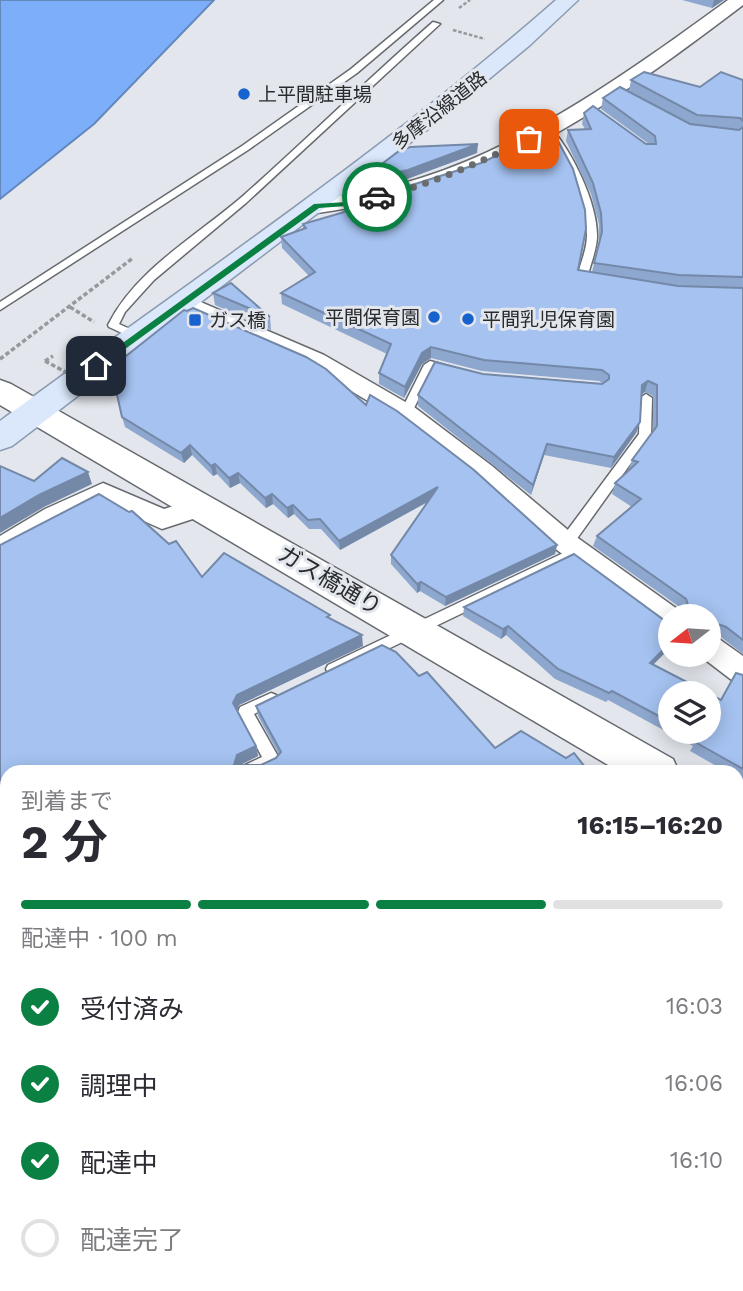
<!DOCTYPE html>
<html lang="ja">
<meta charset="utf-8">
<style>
body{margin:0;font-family:"Work Sans","Noto Sans JP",sans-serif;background:#f7f7f7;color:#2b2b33;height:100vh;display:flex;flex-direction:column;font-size:26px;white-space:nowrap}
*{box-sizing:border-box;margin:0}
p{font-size:23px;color:#7c7c81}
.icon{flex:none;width:38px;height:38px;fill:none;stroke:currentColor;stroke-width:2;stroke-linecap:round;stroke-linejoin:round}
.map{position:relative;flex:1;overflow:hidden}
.drawer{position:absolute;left:0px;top:765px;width:744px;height:527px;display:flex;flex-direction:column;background:#fff;border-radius:21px 21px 0 0;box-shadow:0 4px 18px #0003}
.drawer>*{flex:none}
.needle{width:46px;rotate:253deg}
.tools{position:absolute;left:658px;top:604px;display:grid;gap:14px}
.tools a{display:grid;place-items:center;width:63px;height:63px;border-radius:50%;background:#fff;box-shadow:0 4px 18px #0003;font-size:35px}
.pin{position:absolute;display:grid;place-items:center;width:60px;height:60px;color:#fff;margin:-30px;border-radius:14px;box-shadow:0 4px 10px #0006}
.courier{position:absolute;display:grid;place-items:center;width:70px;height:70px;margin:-35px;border:5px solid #0b8043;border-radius:50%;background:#fff;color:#222;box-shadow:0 2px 9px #0007}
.head em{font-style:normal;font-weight:700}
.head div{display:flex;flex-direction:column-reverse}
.head{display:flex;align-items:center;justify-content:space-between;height:119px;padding:0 21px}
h1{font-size:46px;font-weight:700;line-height:52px}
.bar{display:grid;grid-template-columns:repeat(4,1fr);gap:10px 7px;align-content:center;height:84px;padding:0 21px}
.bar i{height:9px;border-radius:5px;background:#e1e1e2}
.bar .selected{background:#0b8043}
.bar p{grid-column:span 4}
ol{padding:0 21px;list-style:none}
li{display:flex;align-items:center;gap:21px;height:77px}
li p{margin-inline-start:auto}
li .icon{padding:7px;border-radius:50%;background:#0b8043;color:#fff;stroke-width:4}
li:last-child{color:#7c7c81}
li i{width:38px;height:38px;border:4px solid #e1e1e2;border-radius:50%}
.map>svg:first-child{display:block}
.water{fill:#7daef9;stroke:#6487bc;stroke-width:2}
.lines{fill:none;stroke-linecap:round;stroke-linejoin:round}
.service-casing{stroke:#676b70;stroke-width:3}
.minor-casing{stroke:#676b70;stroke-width:3}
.tertiary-casing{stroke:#676b70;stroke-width:3}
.secondary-casing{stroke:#676b70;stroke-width:3}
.primary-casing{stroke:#8d9bb1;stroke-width:3}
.path-far1{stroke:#96999d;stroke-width:2.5;stroke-dasharray:3.5 2;stroke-linecap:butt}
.path{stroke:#96999d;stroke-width:3.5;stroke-dasharray:4.5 2.5;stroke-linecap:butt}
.service{fill:#fff;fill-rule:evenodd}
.minor{fill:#fff;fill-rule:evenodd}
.tertiary{fill:#fff;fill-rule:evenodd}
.secondary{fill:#fff;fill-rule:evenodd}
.primary{fill:#dbe8fb;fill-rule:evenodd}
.path-bridge{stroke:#96999d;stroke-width:3.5;stroke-dasharray:4.5 2.5;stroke-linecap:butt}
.wall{fill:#8ea7ce}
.shaded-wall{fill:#7488a8}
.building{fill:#a5c2f0;stroke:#7488a8;stroke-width:2}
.route{fill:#0b8043}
.done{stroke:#6a6d70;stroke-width:7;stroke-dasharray:0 12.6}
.poi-dot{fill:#1762cc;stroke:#e3e7ed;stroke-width:2.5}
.labels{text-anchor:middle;stroke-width:6;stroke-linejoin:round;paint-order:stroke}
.far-poi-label{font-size:19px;fill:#292b2d;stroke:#e3e7ed;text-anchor:start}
.far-street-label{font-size:19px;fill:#292b2d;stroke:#e3e7ed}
.street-label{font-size:23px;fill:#292b2d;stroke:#e3e7ed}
</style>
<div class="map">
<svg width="743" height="1291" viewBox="0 0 743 1291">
<rect width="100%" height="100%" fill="#e3e7ed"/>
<!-- water -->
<polygon class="water" points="0,0 214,0 94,124 0,199"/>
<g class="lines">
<defs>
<g id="service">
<polygon points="434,0 443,0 357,73 248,150 0,310 0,302 242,146 351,69"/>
<path d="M433 22 440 24 246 203 154 280 125 312 119 324 141 334V338H133L109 327 108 325C136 269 197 236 243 196 307 139 368 79 433 22Z"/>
<path d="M545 128H551C573 153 598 204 597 238 596 251 591 263 588 275L596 277V281H582L577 278C580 264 587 250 587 235 586 199 566 158 544 130Z"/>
<polygon points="430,361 455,368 457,371 451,375 433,370 410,416 402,416 400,413 424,365"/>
<polygon points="646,394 652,398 651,435 571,547 561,547 560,543 561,539 639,434 640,398"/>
<polygon points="578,546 585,551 583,555 338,673 333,675 328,673 326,669 328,665"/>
<polygon points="271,693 276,695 278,699 276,703 254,714 280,760 277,765 262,772 238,772 241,767 262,757 238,712 240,707"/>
<polygon points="7,859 7,875 0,876 0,860"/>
<polygon points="743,962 743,983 737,986 737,965"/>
<polygon points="632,1284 652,1284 654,1291 634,1291"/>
</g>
<g id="minor">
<polygon points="182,294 324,355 414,407 492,466 575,536 680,611 682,616 670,616 670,630 660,627 557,550 474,478 398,419 308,365 175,306 172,301 175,296"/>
<polygon points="103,483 164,509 202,497 211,499 215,506 211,513 162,529 103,503 0,559 0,536 45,509"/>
<polygon points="709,635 719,639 743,656 743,684 733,681 699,655 709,654"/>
<polygon points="105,1284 146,1284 147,1291 105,1291"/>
<polygon points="448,1284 489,1284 492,1291 450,1291"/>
</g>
<path id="tertiary" d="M728 0H743V5C649 76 550 150 437 187 397 200 358 207 317 213L309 211 306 206 309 201 317 199C352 194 387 189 421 178 533 142 633 69 728 0Z"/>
<g id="secondary">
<polygon points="0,380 11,384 673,759 679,772 620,772 0,405"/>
<polygon points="737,798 743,800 743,842 737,840"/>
</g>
<path id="primary" d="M556 0H578L530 45 436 123 12 446 0 450V421C187 283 381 154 556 0Z"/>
</defs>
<!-- service casing -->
<use href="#service" class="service-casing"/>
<!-- minor casing -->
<use href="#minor" class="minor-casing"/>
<!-- tertiary casing -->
<use href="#tertiary" class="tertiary-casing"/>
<!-- secondary casing -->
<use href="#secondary" class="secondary-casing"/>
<!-- primary casing -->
<use href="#primary" class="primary-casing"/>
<!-- path-far1 -->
<g class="path-far1">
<polyline points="459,8 470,0"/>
<polyline points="453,30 485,39"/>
</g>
<!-- path -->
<g class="path">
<polyline points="70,307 94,322"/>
<polyline points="0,359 133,258"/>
<polyline points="45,361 53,356"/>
</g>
<!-- service -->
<use href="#service" class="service"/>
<!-- minor -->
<use href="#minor" class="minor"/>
<!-- tertiary -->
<use href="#tertiary" class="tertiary"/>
<!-- secondary -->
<use href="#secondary" class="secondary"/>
<!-- primary -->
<use href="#primary" class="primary"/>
<!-- path-bridge -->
<polyline class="path-bridge" points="45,361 103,392"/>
</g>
<!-- wall -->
<g class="wall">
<polygon points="682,0 724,0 712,8"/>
<polygon points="631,80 700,87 743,80 743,654 721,637 710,633 709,633 709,616 674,616 677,609 681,608 593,546 597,536 632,507 612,494 615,483 628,471 632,460 653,431 653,396 645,392 641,394 640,422 636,433 611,468 544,455 531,495 418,406 418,395 483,374 602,383 599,381 482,371 431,358 422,364 404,398 379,384 379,373 387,354 282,304 281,293 309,276 282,248 281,237 303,229 303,224 341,213 393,193 393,191 578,270 592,272 599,242 599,224 591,194 566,141 568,130 585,129 582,124 584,113 646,144 649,144 601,109 603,98 690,124 629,91"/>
<polygon points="477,153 407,179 375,187 370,183 370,173"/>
<polygon points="213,293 270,317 271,330 215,305"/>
<polygon points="366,405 557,545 555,554 445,606 420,591 417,593 391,564 391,555 428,502 340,550 321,529 309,529 294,514 288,518 273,504 266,508 240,483 230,488 217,474 213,476 192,455 184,463 125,427 122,417"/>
<polygon points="0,545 202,577 330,618 363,646 239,705 237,710 256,746 258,756 240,765 261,765 276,758 279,755 258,716 256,706 419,676 495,748 589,772 7,772 7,1284 0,1291 2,869 2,857 0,857"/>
<polygon points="464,607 664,620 654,665 670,693 670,732 709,732 721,700 743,675 743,781 737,777 737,772 727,772 690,751 693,746 608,700 606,702 555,679 506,635 501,639 463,616"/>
<polygon points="743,863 743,934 738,930"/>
<polygon points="743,1003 743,1291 660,1291 657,1284 737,1284 737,1217 738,1216 737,1214 737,1008"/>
<polygon points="500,1284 594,1284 597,1291 503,1291"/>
</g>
<!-- shaded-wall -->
<g class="shaded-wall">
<polygon points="714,0 724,0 712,8"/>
<polygon points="478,144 477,153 407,179 375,187 375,177"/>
<polygon points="431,347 431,358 422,364 404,398 405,387 422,353"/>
<polygon points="648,381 645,392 639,396 642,385"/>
<polygon points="640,422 636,433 611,468 614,457"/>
<polygon points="547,444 544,455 531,495 533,485"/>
<polygon points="190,445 192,455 184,463 181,453"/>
<polygon points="215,464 217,474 213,476 211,466"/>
<polygon points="88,472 92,484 44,507 0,533 0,518 39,495"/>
<polygon points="238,473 240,483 230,488 229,478"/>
<polygon points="438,487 438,496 340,550 339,541"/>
<polygon points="272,494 273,504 266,508 265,498"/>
<polygon points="293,505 294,514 288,518 287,508"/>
<polygon points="557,545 555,554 445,606 446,597"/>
<polygon points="421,582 420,591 417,593 417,584"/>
<polygon points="715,623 710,633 709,633 709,630 712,625"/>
<polygon points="508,626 506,635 501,639 503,629"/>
<polygon points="362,635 363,646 239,705 236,713 233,703 237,695"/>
<polygon points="670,643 670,648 646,672 650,663"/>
<polygon points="256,746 258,756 240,765 234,765 237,755"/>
<polygon points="75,1284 82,1284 84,1291 76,1291"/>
</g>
<!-- building -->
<g class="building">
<polygon points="644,72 700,87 721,72 743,80 743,121 740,118 697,115 631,80"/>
<polygon points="620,87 690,124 739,130 743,127 743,277 679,275 594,263 602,232 601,213 593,183 568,130 591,129 584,113 593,106 646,144 656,144 655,136 603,98"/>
<polygon points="557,139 573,169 585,210 586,229 578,270 678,286 743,288 743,640 726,627 715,623 712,625 709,622 709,616 701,616 698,614 696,616 677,616 677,609 689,608 686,599 597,536 641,499 615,483 638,462 632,460 657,426 657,385 648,381 642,385 640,422 614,457 547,444 533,485 418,395 435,362 483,374 602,384 609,379 609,375 602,370 484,360 431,347 422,353 405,387 379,373 391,344 281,293 315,272 281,237 306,228 303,224 341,213 395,193 393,191 481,163 529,140"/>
<polygon points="478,144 408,170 375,177 370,173 399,151 410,147"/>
<polygon points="231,283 270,317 213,293"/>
<polygon points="193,308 306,357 326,369 366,405 370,395 397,411 474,470 557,545 446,597 421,582 417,584 391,555 438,487 339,541 320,519 308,520 293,505 287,508 272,494 265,498 238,473 229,478 215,464 211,466 190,445 181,453 122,417 111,368 184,310 187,311"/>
<polygon points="62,458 88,472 39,495 0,518 0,466 34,481"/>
<polygon points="99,494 129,512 132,511 169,544 176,541 202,577 224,553 330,615 327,617 362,635 237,695 233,703 256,746 237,755 234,765 261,765 276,758 281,752 256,706 382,645 396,652 419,676 427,672 495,748 521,731 566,758 574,753 589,772 7,772 7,1284 75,1284 76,1291 0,1291 0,869 2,869 2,849 0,849 0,545"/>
<polygon points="574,554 664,620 670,621 670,643 650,663 708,693 670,693 670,722 612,691 609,693 558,669 508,626 503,629 464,607"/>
<polygon points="736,673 743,675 743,769 695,742 698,738 687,732 709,732 709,694 721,700"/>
<polygon points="737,858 743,863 743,925 737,930"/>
<polygon points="743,1004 743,1210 737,1202 737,1010"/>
<polygon points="743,1217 743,1291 667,1291 664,1284 737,1284 737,1222"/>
<polygon points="154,1284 275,1284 277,1291 155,1291"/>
<polygon points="323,1284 405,1284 408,1291 326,1291"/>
<polygon points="503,1284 594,1284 597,1291 506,1291"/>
</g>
<!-- route -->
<polygon class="route" points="377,195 379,199 347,206 319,208 99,368 91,366 314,204 347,202"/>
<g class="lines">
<!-- done -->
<path class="done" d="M377 197C429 186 480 162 529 139"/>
</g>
<!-- markers -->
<g class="poi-dot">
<circle cx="244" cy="94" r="7"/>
<circle cx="434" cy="317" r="7"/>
<circle cx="468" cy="319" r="7"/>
<rect x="188" y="313" width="14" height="14" rx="3.5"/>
</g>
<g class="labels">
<!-- far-poi labels -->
<g class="far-poi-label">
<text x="258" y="101">上平間駐車場</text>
<text x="420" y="324" text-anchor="end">平間保育園</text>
<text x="482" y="326">平間乳児保育園</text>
<text x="209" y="327">ガス橋</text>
</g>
<!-- far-street labels -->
<g class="far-street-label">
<text transform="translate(439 110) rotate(-38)" y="7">多摩沿線道路</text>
</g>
<!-- street labels -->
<g class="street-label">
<text transform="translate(330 580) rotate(30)" y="8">ガス橋通り</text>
</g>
</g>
</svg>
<div class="tools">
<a><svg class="needle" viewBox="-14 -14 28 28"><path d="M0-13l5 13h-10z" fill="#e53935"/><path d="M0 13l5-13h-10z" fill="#7c7c81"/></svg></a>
<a><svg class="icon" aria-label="layers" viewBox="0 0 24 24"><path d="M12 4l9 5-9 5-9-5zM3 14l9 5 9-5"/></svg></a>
</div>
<div class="pin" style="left:529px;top:139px;background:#ea580c"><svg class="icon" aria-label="bag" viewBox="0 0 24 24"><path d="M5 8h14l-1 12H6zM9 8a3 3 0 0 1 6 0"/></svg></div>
<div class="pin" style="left:96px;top:366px;background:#1f2937"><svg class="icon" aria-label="home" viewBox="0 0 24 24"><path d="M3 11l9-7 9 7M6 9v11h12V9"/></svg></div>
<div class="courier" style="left:377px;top:197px"><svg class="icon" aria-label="car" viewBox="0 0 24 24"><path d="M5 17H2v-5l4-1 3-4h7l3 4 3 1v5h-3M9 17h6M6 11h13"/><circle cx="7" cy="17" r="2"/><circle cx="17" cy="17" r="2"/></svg></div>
<section class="drawer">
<div class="head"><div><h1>2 分</h1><p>到着まで</p></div><em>16:15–16:20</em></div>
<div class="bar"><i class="selected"></i><i class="selected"></i><i class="selected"></i><i></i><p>配達中 · 100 m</p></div>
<ol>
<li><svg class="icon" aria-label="check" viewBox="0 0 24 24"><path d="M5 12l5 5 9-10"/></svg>受付済み<p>16:03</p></li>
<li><svg class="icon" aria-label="check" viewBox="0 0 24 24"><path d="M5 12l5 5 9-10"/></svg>調理中<p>16:06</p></li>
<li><svg class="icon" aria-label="check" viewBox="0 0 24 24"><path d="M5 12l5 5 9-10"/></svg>配達中<p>16:10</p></li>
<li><i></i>配達完了</li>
</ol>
</section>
</div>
